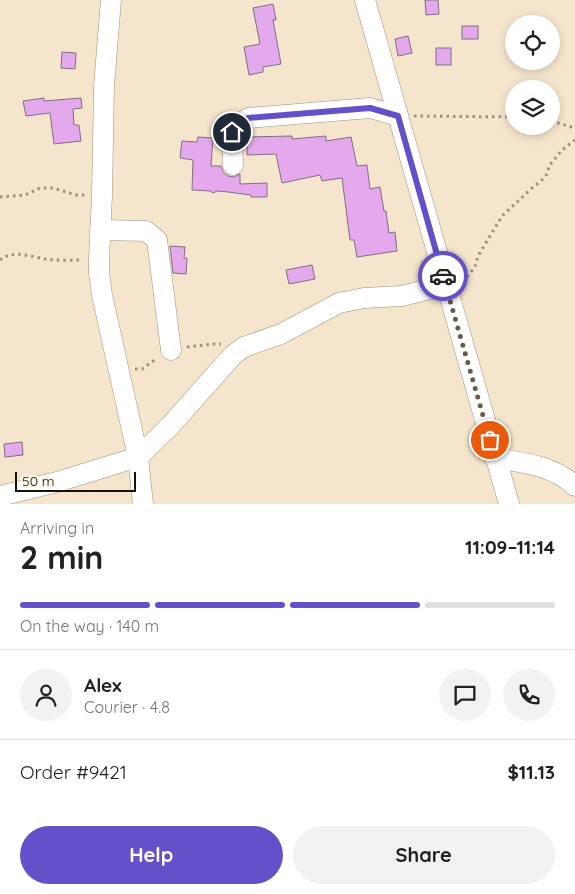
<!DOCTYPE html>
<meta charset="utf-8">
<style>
body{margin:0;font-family:Quicksand,sans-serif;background:#f2f2f2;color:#202124;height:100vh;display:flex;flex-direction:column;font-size:19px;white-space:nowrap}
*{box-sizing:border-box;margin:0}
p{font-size:16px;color:#757577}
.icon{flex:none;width:28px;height:28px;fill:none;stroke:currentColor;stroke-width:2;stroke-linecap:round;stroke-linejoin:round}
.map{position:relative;height:504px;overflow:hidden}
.details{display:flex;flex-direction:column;background:#fff;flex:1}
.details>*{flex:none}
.tools{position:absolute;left:505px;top:15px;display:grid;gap:10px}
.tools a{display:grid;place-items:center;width:55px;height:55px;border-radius:50%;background:#fff;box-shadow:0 2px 8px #0003;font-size:25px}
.scale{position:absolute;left:15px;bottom:12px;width:121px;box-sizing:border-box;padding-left:5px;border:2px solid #18130a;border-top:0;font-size:14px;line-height:18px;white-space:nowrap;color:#18130a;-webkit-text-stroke:4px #fdf3e5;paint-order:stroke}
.pin{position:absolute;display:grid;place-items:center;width:42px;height:42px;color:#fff;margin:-21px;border:2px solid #fff;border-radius:50%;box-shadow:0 1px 5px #0007}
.courier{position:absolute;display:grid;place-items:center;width:50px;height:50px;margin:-25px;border:4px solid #6450c9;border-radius:50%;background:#fff;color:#222;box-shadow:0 1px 6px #0007}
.headline em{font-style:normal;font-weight:700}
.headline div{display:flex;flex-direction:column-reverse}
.headline{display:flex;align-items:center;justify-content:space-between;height:85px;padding:0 20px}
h1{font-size:32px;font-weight:700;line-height:38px}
.bar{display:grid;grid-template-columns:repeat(4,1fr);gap:8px 5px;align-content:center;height:60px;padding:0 20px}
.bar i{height:6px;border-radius:4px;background:#e0e0e0}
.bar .on{background:#6450c9}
.bar p{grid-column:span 4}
.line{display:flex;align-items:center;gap:12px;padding:0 20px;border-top:1px solid #e0e0e0}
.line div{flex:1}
.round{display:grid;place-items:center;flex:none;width:52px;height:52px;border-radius:26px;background:#f2f2f2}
.cta{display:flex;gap:10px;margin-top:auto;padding:10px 20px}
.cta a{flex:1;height:58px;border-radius:30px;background:#6450c9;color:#fff;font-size:20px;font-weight:700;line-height:58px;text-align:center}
.cta a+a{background:#f2f2f2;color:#202124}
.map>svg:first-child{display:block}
.building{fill:#e4a8ed;stroke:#806e82}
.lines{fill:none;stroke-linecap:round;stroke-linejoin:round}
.minor-casing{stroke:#9e9079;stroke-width:21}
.path{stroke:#9c907e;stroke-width:3;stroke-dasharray:2.5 4;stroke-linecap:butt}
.minor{stroke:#fff;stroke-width:20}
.done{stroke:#655c4e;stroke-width:5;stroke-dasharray:0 9}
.route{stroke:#6450c9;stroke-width:6}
</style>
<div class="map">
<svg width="575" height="504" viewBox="0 0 575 504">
<rect width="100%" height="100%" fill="#f5e5cd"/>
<!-- building -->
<g class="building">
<polygon points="425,0 438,0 439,14 426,15"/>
<polygon points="273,4 276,20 273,20 281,64 263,67 263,72 249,75 244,47 260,44 253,8"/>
<rect x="462" y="26" width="16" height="13"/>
<polygon points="408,36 412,53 398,56 395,39"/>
<rect x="436" y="48" width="15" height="17"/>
<polygon points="62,52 76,53 75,69 61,68"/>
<polygon points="44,98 44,101 81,98 82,108 73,109 74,125 79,125 81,141 54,144 50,113 26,116 23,101"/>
<polygon points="292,136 292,139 326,136 326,141 351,137 357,166 367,165 370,189 380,187 384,211 386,211 389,233 395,232 397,251 357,257 354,240 350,240 342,178 322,181 320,175 282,183 276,154 247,155 247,137"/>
<polygon points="198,137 213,138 211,166 221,166 223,172 228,176 234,177 240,174 240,184 267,183 267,197 251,197 251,195 228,192 217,191 213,193 210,191 192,190 193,160 180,158 182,141 197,142"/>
<polygon points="170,246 185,247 184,258 187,258 186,274 173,273"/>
<polygon points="312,265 315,279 289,284 286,270"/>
<polygon points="22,442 23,455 5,457 4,444"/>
</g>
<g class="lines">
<defs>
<g id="minor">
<polyline points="111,0 104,86 102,196 99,259 99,272 102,295 138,457 143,504"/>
<polyline points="365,0 509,504"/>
<polyline points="233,165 232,132 248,118 370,108 398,116"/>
<polyline points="100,230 146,231 157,240 171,350"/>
<path d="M495 458C523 463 553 465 575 486"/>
<polyline points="0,496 57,482 138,457 170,426 233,355 244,347 281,334 339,303 364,298 402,296 445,285"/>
</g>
</defs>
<!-- minor casing -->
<use href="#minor" class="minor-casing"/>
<!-- path -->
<g class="path">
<polyline points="414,116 514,117"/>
<polyline points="551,121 575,128"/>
<polyline points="0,197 25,195 40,188 53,188 76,195 87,195"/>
<path d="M0 260C13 249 31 257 46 259 58 261 71 260 82 260"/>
<polyline points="463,282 475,267 478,256 502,216 532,188 541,181 547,174 549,166 562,150 575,140"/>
<polyline points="187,347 212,344 221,344"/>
<polyline points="135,369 142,369 156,359"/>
</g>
<!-- minor -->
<use href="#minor" class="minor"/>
</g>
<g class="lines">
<!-- done -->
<polyline class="done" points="443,276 490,440"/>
<!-- route -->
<polyline class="route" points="232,132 248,118 370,108 398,116 443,276"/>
</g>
</svg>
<div class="tools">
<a><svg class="icon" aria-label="locate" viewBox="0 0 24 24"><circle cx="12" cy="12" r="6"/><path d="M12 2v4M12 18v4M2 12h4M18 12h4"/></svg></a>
<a><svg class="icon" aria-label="layers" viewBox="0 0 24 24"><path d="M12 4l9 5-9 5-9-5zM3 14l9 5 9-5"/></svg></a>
</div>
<div class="scale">50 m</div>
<div class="pin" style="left:490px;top:440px;background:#ea580c"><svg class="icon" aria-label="bag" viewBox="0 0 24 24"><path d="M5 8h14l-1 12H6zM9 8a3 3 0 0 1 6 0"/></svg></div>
<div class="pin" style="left:232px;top:132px;background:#1f2937"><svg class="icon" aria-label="home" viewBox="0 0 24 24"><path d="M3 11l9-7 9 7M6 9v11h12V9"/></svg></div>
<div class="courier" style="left:443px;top:276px"><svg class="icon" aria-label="car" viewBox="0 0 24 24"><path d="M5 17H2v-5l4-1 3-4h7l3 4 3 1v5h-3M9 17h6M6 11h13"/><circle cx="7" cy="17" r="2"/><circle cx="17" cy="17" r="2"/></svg></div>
</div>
<section class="details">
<div class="headline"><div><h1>2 min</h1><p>Arriving in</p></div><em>11:09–11:14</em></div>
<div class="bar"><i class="on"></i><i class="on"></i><i class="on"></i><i></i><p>On the way · 140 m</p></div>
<div class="line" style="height:90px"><a class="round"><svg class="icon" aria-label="person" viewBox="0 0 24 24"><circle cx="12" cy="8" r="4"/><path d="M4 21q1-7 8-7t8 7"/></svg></a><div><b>Alex</b><p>Courier · 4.8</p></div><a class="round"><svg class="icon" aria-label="chat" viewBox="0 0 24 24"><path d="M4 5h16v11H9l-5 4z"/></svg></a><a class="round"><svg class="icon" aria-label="phone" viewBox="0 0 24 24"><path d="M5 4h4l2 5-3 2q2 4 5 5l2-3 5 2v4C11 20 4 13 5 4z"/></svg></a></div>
<div class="line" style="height:65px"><div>Order #9421</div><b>$11.13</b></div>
<div class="cta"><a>Help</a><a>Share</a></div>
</section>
